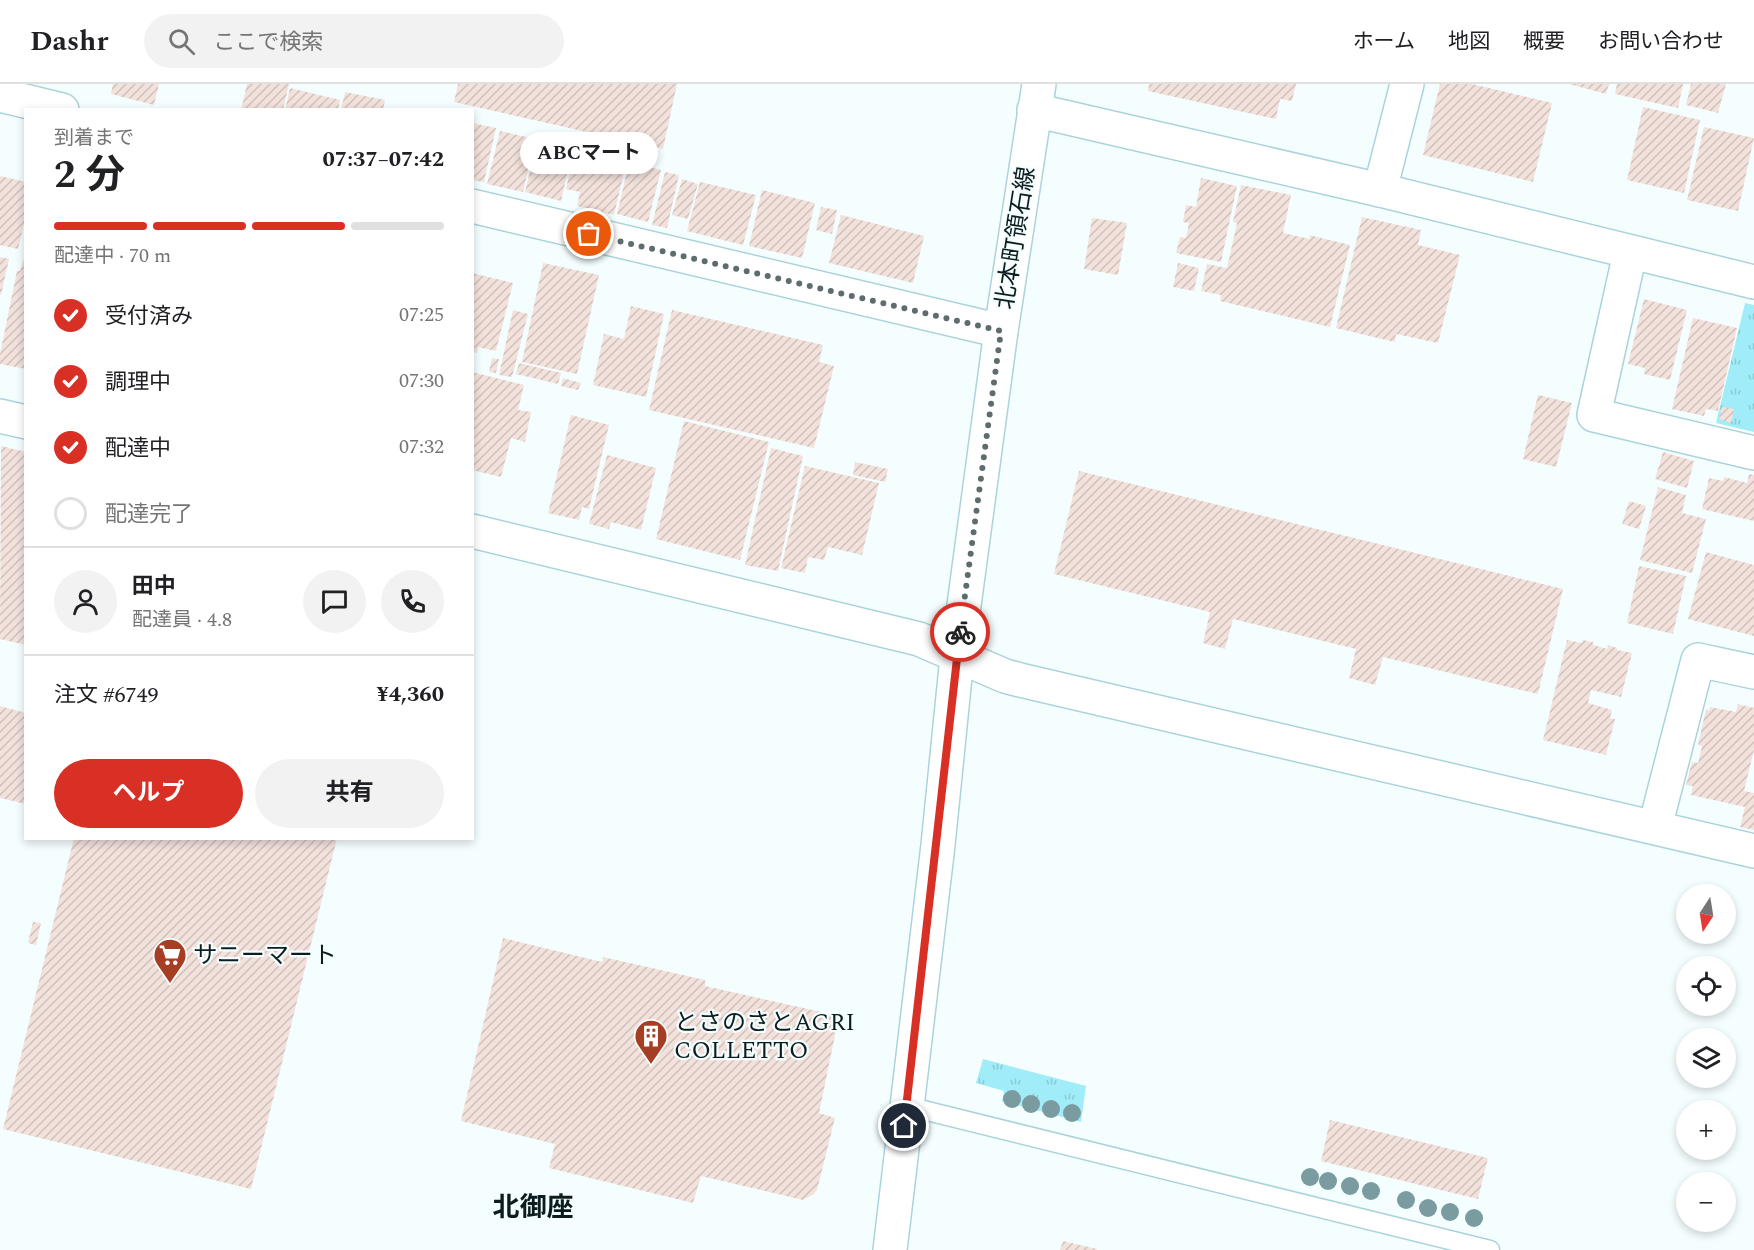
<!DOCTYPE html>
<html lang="ja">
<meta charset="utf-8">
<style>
body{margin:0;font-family:Spectral,"Noto Sans JP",serif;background:#f2f2f2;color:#202124;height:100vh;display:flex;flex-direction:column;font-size:22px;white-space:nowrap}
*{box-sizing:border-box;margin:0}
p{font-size:20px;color:#757577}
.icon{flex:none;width:33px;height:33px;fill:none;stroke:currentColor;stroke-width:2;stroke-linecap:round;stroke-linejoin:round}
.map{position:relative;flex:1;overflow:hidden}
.side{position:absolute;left:24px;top:24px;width:450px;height:732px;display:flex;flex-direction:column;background:#fff;border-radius:0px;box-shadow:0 3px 9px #0003}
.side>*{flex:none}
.needle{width:39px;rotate:192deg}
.controls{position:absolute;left:1676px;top:800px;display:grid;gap:12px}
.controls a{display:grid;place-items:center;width:60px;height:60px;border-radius:50%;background:#fff;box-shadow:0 3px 9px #0003;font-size:30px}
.pin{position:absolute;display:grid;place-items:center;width:51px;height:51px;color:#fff;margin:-26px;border:3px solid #fff;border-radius:50%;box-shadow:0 2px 6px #0007}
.courier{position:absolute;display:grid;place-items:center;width:60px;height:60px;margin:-30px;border:4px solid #d93025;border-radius:50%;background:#fff;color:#222;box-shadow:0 2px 8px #0007}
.bubble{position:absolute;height:42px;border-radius:21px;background:#fff;box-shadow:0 3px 9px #0003;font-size:20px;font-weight:700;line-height:42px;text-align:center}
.summary em{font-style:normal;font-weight:700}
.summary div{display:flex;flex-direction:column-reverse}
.summary{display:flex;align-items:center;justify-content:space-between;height:102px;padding:0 30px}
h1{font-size:39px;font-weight:700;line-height:45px}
.bar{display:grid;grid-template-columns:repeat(4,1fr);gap:9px 6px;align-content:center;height:72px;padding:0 30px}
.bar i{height:8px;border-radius:4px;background:#e0e0e0}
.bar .current{background:#d93025}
.bar p{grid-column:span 4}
.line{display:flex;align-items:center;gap:15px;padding:0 30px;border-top:2px solid #e0e0e0}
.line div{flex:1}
.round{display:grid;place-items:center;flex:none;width:63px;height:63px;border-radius:32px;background:#f2f2f2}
ol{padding:0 30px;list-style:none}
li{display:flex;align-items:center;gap:18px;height:66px}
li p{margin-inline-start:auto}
li .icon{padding:6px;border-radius:50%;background:#d93025;color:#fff;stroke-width:4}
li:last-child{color:#757577}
li i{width:33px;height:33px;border:3px solid #e0e0e0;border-radius:50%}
.action{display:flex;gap:12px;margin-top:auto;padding:12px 30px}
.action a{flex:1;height:69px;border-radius:36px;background:#d93025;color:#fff;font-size:24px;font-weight:700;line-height:69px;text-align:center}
.action a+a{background:#f2f2f2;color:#202124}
header{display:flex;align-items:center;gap:36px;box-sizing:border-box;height:84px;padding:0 30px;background:#fff;border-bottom:2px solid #e0e0e0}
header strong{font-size:28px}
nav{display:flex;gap:33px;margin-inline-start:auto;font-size:21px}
.search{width:420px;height:54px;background:#f2f2f2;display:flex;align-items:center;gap:15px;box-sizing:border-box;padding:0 21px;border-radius:33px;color:#757577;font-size:22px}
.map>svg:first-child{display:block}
.grass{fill:url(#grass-tufts)}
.building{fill:url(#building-hatch)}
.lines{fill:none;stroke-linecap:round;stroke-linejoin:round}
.service-casing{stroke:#abd4da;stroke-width:21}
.minor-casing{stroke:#abd4da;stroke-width:36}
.secondary-casing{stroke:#abd4da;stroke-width:36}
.service{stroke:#fff;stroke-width:18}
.minor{stroke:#fff;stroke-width:33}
.secondary{stroke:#fff;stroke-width:33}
.tree{fill:#7a9b9f}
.done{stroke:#5e6c6d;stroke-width:6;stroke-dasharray:0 10.8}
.route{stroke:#d93025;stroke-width:8}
.labels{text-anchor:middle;stroke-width:4.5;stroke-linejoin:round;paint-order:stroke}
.street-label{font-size:24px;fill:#0d1d1f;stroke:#f5feff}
.poi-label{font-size:24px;fill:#0d1d1f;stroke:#f5feff;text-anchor:start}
.quarter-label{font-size:27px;font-weight:bold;fill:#0d1d1f;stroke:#f5feff}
</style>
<header>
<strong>Dashr</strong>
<div class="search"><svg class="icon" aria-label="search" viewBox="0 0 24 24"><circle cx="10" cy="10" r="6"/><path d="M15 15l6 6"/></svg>ここで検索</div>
<nav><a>ホーム</a><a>地図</a><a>概要</a><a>お問い合わせ</a></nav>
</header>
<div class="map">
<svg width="1754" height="1166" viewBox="0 0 1754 1166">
<defs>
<pattern id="grass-tufts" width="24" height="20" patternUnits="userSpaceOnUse" patternTransform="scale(1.5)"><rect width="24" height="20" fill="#a0edf9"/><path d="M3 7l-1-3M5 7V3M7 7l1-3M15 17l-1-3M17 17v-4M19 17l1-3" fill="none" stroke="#89cbd5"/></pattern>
<pattern id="building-hatch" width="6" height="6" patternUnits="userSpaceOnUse" patternTransform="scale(1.5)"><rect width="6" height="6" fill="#f3e1dc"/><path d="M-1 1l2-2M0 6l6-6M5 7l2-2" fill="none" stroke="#cfc1bc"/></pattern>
</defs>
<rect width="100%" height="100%" fill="#f5feff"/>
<!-- grass -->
<g class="grass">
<polygon points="1745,219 1754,221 1754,348 1716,339"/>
<polygon points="983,975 1086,1002 1081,1038 1002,1017 1004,1007 976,999"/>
</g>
<!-- building -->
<g class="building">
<polygon points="113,0 159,0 154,21 111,10"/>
<polygon points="247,0 289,0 283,26 241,26"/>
<polygon points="458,0 677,0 663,65 454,18"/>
<polygon points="1149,0 1296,0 1292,17 1280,15 1276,35 1148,7"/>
<polygon points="1440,0 1472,0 1552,19 1533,98 1423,71"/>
<polygon points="1569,0 1609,0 1606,10"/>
<polygon points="1617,0 1683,0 1678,24 1615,10"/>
<polygon points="1691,0 1726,0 1718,29 1686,21"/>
<polygon points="290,4 340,16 338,26 285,26"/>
<polygon points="345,8 385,16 383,26 341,26"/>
<polygon points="1643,23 1700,36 1684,109 1627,96"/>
<polygon points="472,39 496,44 484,98 472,96"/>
<polygon points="1704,43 1754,54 1738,127 1687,116"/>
<polygon points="500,47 535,55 523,108 487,100"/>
<polygon points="537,56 573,64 561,117 525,108"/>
<polygon points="575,64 627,76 614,131 577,122 580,108 566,105"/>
<polygon points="629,78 661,86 648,138 617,130"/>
<polygon points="665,88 679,91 667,144 652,141"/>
<polygon points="0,92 26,98 26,131 18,165 0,161"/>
<polygon points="1201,94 1237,102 1221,178 1176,169 1180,153 1186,154 1189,139 1183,138 1186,121 1196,123"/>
<polygon points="682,95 698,100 688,135 672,131"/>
<polygon points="700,98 756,111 743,161 687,147"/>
<polygon points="1241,101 1291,111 1283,149 1310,155 1309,151 1350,161 1330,243 1220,217 1221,211 1201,207 1207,180 1227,184 1237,139 1233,138"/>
<polygon points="762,106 815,119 802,174 749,162"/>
<polygon points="821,123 837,126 832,150 816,146"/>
<polygon points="841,131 924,152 913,199 829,179"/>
<polygon points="1362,133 1421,146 1418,161 1460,171 1438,259 1396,250 1395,258 1336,244"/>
<polygon points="1092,134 1127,139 1118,191 1084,185"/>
<polygon points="0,173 9,175 1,211 0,210"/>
<polygon points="23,176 26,177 26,285 0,280 0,270 17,187 20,187"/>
<polygon points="543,179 599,191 577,290 522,278"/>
<polygon points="1178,179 1199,184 1194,207 1173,203"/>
<polygon points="472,189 513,199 496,267 478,263 477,269 472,268"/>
<polygon points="1644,215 1687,226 1670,296 1644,290 1645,284 1628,280"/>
<polygon points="631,222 664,230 646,313 593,301 604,250 624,255"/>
<polygon points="513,226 528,230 512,293 499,291"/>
<polygon points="672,226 823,261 819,278 834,282 814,364 649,326"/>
<polygon points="1693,234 1737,244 1718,327 1706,325 1704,332 1672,325"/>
<polygon points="492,274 499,275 496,289 489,288"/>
<polygon points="519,279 561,289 558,300 516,290"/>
<polygon points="472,288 524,301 518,326 531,328 525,358 511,354 501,393 472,386"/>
<polygon points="563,294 581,299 578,306 561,302"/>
<polygon points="1538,311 1572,319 1556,383 1523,375"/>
<polygon points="1722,323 1734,325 1731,339 1719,335"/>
<polygon points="571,331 609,341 589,425 582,423 579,436 548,429"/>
<polygon points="684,337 769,358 740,476 656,455"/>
<polygon points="1,362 26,368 26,561 0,555"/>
<polygon points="771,364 803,372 778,487 745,481"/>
<polygon points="1663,368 1694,377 1687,404 1655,395"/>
<polygon points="607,371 656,384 641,446 611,438 609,445 589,440"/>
<polygon points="855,378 888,385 885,398 853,391"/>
<polygon points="805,382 879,399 862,471 828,463 824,476 808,473 805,489 781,484"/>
<polygon points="1079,387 1563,505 1538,610 1383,573 1375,601 1349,594 1356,565 1233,535 1225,565 1203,559 1210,528 1054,490"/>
<polygon points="1749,390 1754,391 1754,437 1702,425 1709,394 1723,397 1724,393 1747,399"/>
<polygon points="1658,403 1686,411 1682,429 1706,435 1692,489 1640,476"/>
<polygon points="1629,417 1646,422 1639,445 1622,440"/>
<polygon points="1706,468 1754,481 1754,552 1688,535"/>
<polygon points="1639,482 1686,492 1673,550 1627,539"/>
<polygon points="1567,556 1582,559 1583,556 1593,558 1593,561 1607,565 1608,561 1617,564 1617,566 1632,569 1621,613 1591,606 1588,619 1612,626 1610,634 1615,635 1606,671 1543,656"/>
<polygon points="1738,620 1754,624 1754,666 1744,707 1754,709 1754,746 1740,743 1745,723 1691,711 1693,702 1686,701 1692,678 1698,679 1702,662 1698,661 1706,625 1709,627 1710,623 1736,628"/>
<polygon points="0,622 26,629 26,720 0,714"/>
<polygon points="74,754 337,754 251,1105 3,1045"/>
<polygon points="33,838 41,839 36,861 28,859"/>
<polygon points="503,854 602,878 603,873 705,896 705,902 839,932 819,1029 835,1034 817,1106 814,1110 803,1116 701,1092 693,1119 549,1084 555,1060 461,1037"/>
<polygon points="1330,1036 1488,1074 1478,1115 1321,1077"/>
<polygon points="1063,1157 1097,1165 1096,1166 1060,1166"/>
</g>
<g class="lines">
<defs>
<polyline id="service" points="907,1022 1490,1166"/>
<g id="minor">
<polyline points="0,11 62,26"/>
<polyline points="1034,26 1380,106 1754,198"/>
<polyline points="1380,106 1407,0"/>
<polyline points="472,122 1001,247"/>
<polyline points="1630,169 1594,331 1754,369"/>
<polyline points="0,332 26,338"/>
<polyline points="472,447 919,555 1005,592 1020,596 1754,767"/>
<polyline points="1655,743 1698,576 1754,588"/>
</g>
<polyline id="secondary" points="890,1166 938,761 957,573 1001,247 1039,0"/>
</defs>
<!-- service casing -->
<use href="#service" class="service-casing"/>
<!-- minor casing -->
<use href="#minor" class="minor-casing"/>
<!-- secondary casing -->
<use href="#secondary" class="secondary-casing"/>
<!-- service -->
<use href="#service" class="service"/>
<!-- minor -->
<use href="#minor" class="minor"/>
<!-- secondary -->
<use href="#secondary" class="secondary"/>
</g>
<!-- trees -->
<g class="tree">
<circle cx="1012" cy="1015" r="9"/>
<circle cx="1031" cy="1020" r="9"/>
<circle cx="1051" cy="1025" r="9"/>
<circle cx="1072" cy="1029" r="9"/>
<circle cx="1310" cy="1093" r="9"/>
<circle cx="1328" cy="1097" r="9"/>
<circle cx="1350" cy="1102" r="9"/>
<circle cx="1371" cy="1107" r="9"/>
<circle cx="1406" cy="1116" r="9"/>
<circle cx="1428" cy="1124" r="9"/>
<circle cx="1450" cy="1128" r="9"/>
<circle cx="1474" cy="1134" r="9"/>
</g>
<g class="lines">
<!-- done -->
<polyline class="done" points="589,150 1001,247 960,548"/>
<!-- route -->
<polyline class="route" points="904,1042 960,548"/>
</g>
<!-- icons -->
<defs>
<symbol id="supermarket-pin" viewBox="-11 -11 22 30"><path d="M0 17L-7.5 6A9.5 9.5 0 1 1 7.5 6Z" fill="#a63e23" stroke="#f5feff"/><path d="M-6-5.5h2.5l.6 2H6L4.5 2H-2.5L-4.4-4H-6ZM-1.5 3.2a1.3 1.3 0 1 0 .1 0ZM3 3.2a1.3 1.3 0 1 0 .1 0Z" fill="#fff"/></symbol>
<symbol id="building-pin" viewBox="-11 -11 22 30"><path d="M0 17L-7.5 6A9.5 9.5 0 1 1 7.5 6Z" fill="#a63e23" stroke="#f5feff"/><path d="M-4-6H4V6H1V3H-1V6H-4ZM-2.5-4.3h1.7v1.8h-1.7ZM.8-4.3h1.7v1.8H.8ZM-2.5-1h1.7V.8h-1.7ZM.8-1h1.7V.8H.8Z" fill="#fff"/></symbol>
</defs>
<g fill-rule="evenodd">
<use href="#supermarket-pin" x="151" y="852" width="38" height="52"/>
<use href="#building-pin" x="632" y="933" width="38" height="52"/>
</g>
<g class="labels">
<!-- street labels -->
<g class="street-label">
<text transform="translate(1015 154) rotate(-81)" y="8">北本町領石線</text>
</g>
<!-- poi labels -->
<g class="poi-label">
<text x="193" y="879">サニーマート</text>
<text x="674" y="946">とさのさとAGRI<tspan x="674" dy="28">COLLETTO</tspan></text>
</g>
<!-- quarter labels -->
<g class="quarter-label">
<text x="533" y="1132">北御座</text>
</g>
</g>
</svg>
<div class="controls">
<a><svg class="needle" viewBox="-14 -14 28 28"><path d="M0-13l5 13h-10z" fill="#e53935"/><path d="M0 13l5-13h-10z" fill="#757577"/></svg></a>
<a><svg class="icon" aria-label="locate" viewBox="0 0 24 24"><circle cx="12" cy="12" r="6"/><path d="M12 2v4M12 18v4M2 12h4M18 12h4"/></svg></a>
<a><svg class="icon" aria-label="layers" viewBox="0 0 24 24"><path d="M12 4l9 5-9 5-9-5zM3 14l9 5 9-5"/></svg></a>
<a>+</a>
<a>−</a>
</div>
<div class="pin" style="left:589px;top:150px;background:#ea580c"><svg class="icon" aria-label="bag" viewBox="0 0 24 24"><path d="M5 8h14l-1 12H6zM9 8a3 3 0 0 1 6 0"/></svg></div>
<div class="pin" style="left:904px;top:1042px;background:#1f2937"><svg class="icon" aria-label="home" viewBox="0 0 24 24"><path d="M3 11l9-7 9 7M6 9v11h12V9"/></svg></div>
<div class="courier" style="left:960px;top:548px"><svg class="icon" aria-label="bike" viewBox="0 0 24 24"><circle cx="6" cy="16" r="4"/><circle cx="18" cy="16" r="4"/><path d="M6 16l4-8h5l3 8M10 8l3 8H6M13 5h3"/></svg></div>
<div class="bubble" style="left:520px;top:48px;width:138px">ABCマート</div>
<section class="side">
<div class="summary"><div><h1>2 分</h1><p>到着まで</p></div><em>07:37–07:42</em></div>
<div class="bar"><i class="current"></i><i class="current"></i><i class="current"></i><i></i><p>配達中 · 70 m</p></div>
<ol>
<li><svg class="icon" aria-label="check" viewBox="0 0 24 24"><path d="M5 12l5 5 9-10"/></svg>受付済み<p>07:25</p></li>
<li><svg class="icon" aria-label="check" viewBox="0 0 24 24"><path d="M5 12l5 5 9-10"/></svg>調理中<p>07:30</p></li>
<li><svg class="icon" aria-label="check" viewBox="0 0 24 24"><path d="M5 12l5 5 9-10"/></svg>配達中<p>07:32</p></li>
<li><i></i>配達完了</li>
</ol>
<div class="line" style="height:108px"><a class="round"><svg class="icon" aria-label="person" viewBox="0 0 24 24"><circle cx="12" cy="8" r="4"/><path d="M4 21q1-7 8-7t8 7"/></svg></a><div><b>田中</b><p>配達員 · 4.8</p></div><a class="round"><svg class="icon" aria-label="chat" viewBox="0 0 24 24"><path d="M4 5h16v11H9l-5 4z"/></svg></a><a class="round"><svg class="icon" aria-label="phone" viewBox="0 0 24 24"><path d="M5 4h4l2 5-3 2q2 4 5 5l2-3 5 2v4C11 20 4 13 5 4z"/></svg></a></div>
<div class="line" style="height:78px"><div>注文 #6749</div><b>¥4,360</b></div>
<div class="action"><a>ヘルプ</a><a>共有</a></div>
</section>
</div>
